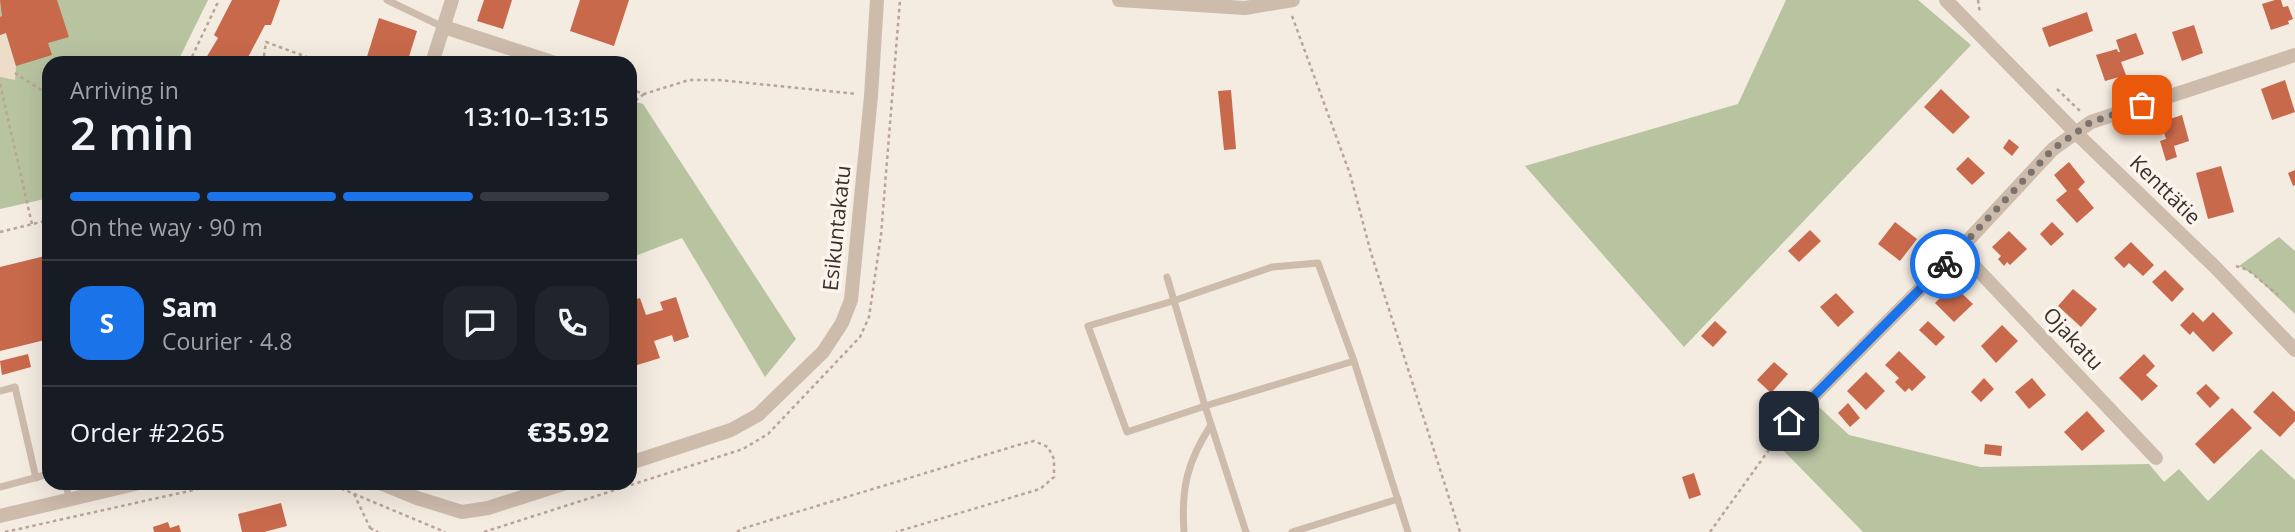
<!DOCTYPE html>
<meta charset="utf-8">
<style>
body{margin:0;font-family:"Open Sans",sans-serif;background:#20242c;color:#f1f3f6;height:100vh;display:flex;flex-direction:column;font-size:26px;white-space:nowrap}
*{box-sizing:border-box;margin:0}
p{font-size:23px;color:#9ea1a6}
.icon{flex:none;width:38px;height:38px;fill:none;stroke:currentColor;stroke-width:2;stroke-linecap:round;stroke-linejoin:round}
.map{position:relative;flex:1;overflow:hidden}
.details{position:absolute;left:42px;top:56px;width:595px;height:434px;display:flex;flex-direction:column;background:#171b24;border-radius:21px;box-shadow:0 7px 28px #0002}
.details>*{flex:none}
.pin{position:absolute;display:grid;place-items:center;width:60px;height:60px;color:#fff;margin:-30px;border-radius:14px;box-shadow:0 4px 10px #0006}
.courier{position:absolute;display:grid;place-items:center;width:70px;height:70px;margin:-35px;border:5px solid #1a73e8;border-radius:50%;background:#fff;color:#222;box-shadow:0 2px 9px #0007}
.head em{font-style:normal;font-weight:600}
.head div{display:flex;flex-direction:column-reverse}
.head{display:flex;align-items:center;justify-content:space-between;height:119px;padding:0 28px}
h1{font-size:46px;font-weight:600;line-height:52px}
.bar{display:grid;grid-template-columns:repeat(4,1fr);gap:10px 7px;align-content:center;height:84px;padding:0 28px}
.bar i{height:9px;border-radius:5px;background:#363941}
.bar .active{background:#1a73e8}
.bar p{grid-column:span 4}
.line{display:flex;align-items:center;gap:18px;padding:0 28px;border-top:2px solid #363941}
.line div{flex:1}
.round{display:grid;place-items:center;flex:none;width:74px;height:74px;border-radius:21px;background:#20242c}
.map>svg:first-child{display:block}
.green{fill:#b8c4a0}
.plaza{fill:#ecdcc8}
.building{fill:#c8694b}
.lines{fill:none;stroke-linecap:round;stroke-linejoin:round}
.path{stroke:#b9a596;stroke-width:2.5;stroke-dasharray:3.5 3.5;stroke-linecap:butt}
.lane{stroke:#cdbbac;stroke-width:7}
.street{stroke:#cdbbac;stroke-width:14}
.done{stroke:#7c716b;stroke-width:7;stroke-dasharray:0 12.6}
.route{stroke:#1a73e8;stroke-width:9}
.labels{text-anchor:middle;stroke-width:7;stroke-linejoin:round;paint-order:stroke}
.street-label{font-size:21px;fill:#3b302b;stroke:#fbf5ee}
</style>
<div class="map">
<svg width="2295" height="532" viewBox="0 0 2295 532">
<rect width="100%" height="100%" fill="#f4ebe1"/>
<!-- green -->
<g class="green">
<polygon points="0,0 208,0 177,63 49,63 49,198 0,209"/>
<polygon points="1786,0 1918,0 1971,45 1684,347 1525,166 1738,104"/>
<polygon points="630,100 643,104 796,339 765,377 682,238 630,258"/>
<polygon points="2279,237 2295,251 2295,314 2254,275 2239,266"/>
<polygon points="1819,407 1849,435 1980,467 2149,464 2164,482 2179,469 2208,501 2261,449 2295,480 2295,532 1863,532 1782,449"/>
</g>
<!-- plaza -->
<polygon class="plaza" points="6,33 16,66 15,80 0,77 0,35"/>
<!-- building -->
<g class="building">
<polygon points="0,0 57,0 69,37 48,43 52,55 16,66 6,33 0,35 0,17 2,16"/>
<polygon points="232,0 280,0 271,25 265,25 245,63 203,63 218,38 214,35"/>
<polygon points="484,0 512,0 503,29 477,21"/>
<polygon points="580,0 629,0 614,46 570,31"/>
<polygon points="2275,0 2281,0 2283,7 2288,6 2293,19 2288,21 2289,24 2271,30 2262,4"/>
<polygon points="2087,12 2093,31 2049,47 2042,28"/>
<polygon points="379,18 417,31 407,63 365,63"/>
<polygon points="2194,25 2203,53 2182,61 2172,32"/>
<polygon points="2136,33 2144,54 2121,62 2126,75 2105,81 2096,55 2117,49 2118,52 2120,52 2116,40"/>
<polygon points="2285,80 2295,112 2272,120 2261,89"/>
<polygon points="1941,89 1970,117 1953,134 1924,107"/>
<polygon points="1231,90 1236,149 1224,150 1218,91"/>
<polygon points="2182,115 2189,141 2174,146 2177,157 2166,161 2160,141 2166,139 2161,122"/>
<polygon points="2009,139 2019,147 2012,156 2003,148"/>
<polygon points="1968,157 1985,173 1972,185 1956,169"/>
<polygon points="2069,162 2085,182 2078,189 2094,208 2077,223 2056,200 2067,191 2054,175"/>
<polygon points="2221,166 2234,212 2208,219 2196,173"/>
<polygon points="2295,170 2295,185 2293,186 2288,173"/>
<polygon points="1895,222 1917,239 1900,261 1878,244"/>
<polygon points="2052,222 2064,234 2051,246 2040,234"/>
<polygon points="1810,230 1821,241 1799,262 1788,251"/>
<polygon points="2009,231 2027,249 2010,265 2007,262 2004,266 1998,259 2001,256 1992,247"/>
<polygon points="2131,242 2154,265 2143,276 2129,263 2124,268 2114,258"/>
<polygon points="49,255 49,339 0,351 0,267"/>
<polygon points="2165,270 2184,289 2172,302 2152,282"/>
<polygon points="1953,285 1973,304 1954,322 1935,303"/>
<polygon points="2073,289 2097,309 2081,327 2058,306"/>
<polygon points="1836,293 1854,312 1838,327 1820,307"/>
<polygon points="676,297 689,337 674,342 672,335 654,341 660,358 634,366 630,353 630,301 640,298 646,315 663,310 660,302"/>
<polygon points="2193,312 2203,322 2213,312 2233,333 2213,352 2193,331 2190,335 2180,325"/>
<polygon points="1715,321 1727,332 1713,347 1701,336"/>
<polygon points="1928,321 1945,337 1936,346 1919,330"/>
<polygon points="2002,325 2018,341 1996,363 1981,346"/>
<polygon points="1899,351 1926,377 1912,391 1909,388 1905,392 1895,382 1899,378 1885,365"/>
<polygon points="28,354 31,367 2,375 0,361"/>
<polygon points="2144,354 2155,366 2146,375 2158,386 2142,401 2119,378"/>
<polygon points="1774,362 1788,374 1771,393 1757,380"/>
<polygon points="1866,372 1885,391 1866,410 1847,391"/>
<polygon points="1984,378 1994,389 1981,402 1971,392"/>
<polygon points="2032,378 2046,395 2029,409 2015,392"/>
<polygon points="2206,384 2220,398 2210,408 2196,393"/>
<polygon points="2273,391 2295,412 2295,421 2280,437 2253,412"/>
<polygon points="1848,403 1860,418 1850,427 1838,413"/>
<polygon points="2232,408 2252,428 2214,464 2195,444"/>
<polygon points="2087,411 2105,431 2082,451 2064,432"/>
<polygon points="1985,444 2002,446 2001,456 1984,454"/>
<polygon points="1694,473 1701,495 1689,499 1682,477"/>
<polygon points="281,503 287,526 264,532 242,532 238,514"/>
<polygon points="168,522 170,528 179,525 181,532 154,532 153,527"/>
</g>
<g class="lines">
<!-- path -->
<g class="path">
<polyline points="1978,0 1980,14"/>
<polyline points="1292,16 1350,174 1371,253 1460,532"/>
<polyline points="189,63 219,0"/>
<polyline points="263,63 266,42 323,63"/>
<polyline points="15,73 49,95"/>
<polyline points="0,84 32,224"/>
<polyline points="630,89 644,94 689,80 719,80 857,94"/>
<polyline points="2057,89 2080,111"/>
<polyline points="630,105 644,94"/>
<polyline points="0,232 49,220"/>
<polyline points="2236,266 2248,270 2278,295"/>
<polyline points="328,483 445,532"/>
<polyline points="354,494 372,532"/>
<polyline points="370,528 378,532"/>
<polyline points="5,532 225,483"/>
<polyline points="484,532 743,449 768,434 860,337 869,317 881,235 900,0"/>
<polyline points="737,532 741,529 1018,445 1034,441 1048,447 1054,459 1054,477 1040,489 896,532"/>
<polyline points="1710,532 1781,433"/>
</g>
<!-- lane -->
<g class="lane">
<polyline points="387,0 443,27"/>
<polyline points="1167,277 1205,406 1246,532"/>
<polyline points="1354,361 1318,263 1272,267 1173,301 1088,326 1127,432 1205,406 1354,361 1408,532"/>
<polyline points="0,391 15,387 36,478"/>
<polyline points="66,483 69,499"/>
<polyline points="0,487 49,474"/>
<path d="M1184 532C1181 488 1187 462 1211 425"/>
<polyline points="1292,532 1398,499"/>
</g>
<!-- street -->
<g class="street">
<polyline points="1119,0 1245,8 1293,0"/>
<polyline points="1946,0 2076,133 2215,267 2295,350"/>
<polyline points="444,27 555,63"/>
<polyline points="432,63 452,0"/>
<polyline points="1959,250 2156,458"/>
<polyline points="1789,421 1959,250 2053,149 2091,122 2295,55"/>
<polyline points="630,463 731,430 758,415 823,352 842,323 851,300 871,96 877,0"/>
<polyline points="380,483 417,498 462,512 488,508 566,483"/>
<polyline points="0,516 139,483"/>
</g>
</g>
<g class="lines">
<!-- done -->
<polyline class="done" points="1945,264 2053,149 2091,122 2142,105"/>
<!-- route -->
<polyline class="route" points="1789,421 1945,264"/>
</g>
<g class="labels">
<!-- street labels -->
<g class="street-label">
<text transform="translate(2165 190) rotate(44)" y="7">Kenttätie</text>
<text transform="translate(837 228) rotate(-84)" y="7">Esikuntakatu</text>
<text transform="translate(2073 339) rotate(47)" y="7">Ojakatu</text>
</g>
</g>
</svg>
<div class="pin" style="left:2142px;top:105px;background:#ea580c"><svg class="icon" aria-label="bag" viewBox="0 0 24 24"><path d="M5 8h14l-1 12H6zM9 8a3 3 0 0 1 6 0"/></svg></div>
<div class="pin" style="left:1789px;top:421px;background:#1f2937"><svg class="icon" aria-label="home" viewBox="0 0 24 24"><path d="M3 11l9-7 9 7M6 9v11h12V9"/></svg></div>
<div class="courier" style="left:1945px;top:264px"><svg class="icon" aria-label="bike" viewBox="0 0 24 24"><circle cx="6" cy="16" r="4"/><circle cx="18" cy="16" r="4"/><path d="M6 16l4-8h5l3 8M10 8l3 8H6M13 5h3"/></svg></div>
<section class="details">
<div class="head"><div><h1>2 min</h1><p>Arriving in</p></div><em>13:10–13:15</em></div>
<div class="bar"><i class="active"></i><i class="active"></i><i class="active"></i><i></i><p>On the way · 90 m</p></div>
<div class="line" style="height:126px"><b class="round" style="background:#1a73e8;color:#fff">S</b><div><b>Sam</b><p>Courier · 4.8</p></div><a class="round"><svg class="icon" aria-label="chat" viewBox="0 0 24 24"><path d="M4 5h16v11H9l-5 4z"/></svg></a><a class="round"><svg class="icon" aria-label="phone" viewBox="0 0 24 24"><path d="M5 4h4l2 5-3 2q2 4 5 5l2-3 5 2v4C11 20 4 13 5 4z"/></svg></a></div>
<div class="line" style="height:91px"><div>Order #2265</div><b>€35.92</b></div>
</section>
</div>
